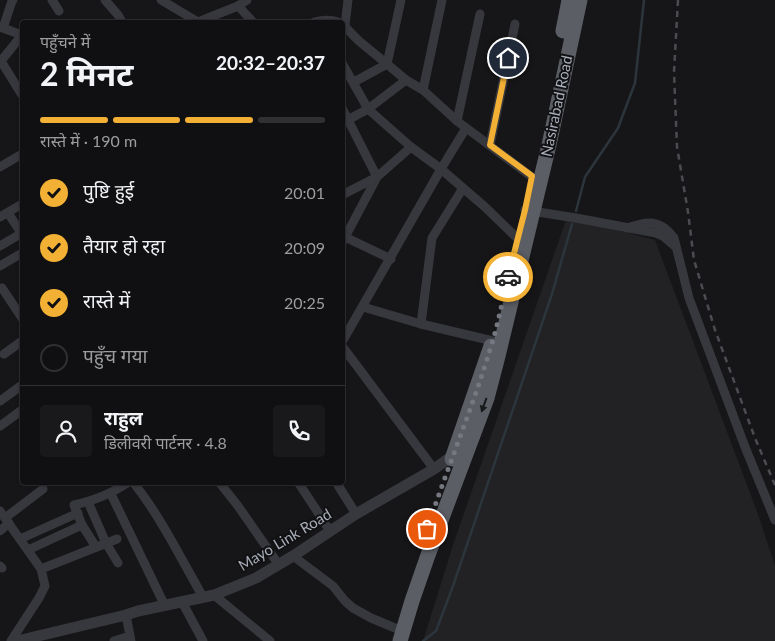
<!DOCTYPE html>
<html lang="hi">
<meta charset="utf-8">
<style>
body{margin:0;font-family:Lato,"Noto Sans Devanagari",sans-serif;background:#19191b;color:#f1f3f6;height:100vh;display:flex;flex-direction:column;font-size:19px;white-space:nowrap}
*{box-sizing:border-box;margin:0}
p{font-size:16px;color:#9c9d9f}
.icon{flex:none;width:28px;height:28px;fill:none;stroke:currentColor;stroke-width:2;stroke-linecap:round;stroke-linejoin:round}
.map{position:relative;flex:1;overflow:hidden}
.side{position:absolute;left:20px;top:20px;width:325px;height:465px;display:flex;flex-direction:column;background:#101012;border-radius:5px;box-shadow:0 1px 4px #0004,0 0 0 1px #303032}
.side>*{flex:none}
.pin{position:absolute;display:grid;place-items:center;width:42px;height:42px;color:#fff;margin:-21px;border:2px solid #fff;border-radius:50%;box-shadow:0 1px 5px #0007}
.courier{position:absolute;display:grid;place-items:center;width:50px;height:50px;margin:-25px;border:4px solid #f2b134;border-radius:50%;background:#fff;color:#222;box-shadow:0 1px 6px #0007}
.overview em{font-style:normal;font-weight:700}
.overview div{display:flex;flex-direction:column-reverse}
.overview{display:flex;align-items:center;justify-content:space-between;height:85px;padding:0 20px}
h1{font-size:32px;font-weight:700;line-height:38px}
.bar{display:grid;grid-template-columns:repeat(4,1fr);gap:8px 5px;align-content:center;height:60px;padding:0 20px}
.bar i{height:6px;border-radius:4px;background:#303032}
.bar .active{background:#f2b134}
.bar p{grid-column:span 4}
.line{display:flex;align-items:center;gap:12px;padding:0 20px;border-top:1px solid #303032}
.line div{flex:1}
.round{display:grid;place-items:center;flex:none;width:52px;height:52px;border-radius:5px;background:#19191b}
ol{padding:0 20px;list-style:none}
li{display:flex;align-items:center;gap:15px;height:55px}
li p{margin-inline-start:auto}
li .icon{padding:5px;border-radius:50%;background:#f2b134;color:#111;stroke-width:4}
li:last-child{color:#9c9d9f}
li i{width:28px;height:28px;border:2px solid #303032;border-radius:50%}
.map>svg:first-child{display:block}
.built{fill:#222225}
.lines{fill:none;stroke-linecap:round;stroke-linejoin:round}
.stream{stroke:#2c353c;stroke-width:2.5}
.minor{stroke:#37383d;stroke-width:9}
.tertiary{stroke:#37383d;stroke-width:11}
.trunk{stroke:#5b5e65;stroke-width:15}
.rail{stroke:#4a4c52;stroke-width:2.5;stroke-dasharray:6 5;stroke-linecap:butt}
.oneway{fill:#18191b}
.done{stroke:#757880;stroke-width:5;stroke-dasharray:0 9}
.route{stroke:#f2b134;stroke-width:6}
.labels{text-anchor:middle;stroke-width:4;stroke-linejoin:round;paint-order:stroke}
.street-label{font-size:15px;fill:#a8adb8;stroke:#111113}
</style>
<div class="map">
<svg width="775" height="641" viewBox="0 0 775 641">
<rect width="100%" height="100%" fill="#161618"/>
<!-- built -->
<polygon class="built" points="567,217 655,240 759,517 775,566 775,641 423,641 453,545"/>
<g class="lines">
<!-- stream -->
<g class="stream">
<polyline points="576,211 585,177 618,128 635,83 644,0"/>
<polyline points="423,641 436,631 453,586 552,294 572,224"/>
</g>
<!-- minor -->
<g class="minor">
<polyline points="52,0 59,11"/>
<polyline points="105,0 118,15 122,22"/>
<polyline points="161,0 198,22"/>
<polyline points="238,6 253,22"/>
<polyline points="198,22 238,6 247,0"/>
<path d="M314 22C322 20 330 19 338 22"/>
<polyline points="342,24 359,41 387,64 406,80 423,90 457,121 532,177"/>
<polyline points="345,25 348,0"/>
<polyline points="0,27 22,35 1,61"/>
<polyline points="3,28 12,1 13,0"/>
<polyline points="0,61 1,61 22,95"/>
<polyline points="342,63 368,109 411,147 441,169 485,207 518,239"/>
<polyline points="354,82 387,64 401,0"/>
<polyline points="423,90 442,0"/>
<polyline points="342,108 377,177 342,243"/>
<polyline points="457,121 480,14"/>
<polyline points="342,123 368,109 406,80"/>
<polyline points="490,145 515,24"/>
<polyline points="0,167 22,154"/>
<polyline points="342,195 377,177 411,147"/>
<polyline points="525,210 576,218 656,233 663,236 676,247"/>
<polyline points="8,213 22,234"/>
<polyline points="0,217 22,204"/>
<path d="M627 228C648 221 660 219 674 238L689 298 745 447 775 520"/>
<polyline points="343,233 345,237 391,259"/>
<polyline points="0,246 22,233"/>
<polyline points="0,266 22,253"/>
<polyline points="0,289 2,288 22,318"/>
<polyline points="363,307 421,324 493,341"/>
<polyline points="421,324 432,238 463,188"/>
<polyline points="342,342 441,169 466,128"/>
<polyline points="342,346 434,469"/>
<polyline points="4,354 22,341"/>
<polyline points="0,401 22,385"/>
<polyline points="0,426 22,410"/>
<path d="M133 482C161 517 181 559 203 597"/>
<polyline points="219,482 238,506 279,565"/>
<polyline points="298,482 330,531"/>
<polyline points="336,482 356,514"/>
<polyline points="111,494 165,606"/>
<polyline points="88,502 106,543 118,563"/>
<polyline points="0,511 41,569 45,586 39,598 11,641"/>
<polyline points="5,518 43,489"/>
<polyline points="0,531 9,523"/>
<polyline points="20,539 78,513"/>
<path d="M96 547 82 525 74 505C96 500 110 494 129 482"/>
<polyline points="28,550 82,525"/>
<polyline points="293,556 333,586 345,601 353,608 371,618 395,628"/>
<polyline points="0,566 2,568"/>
<polyline points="41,569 117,539"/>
<polyline points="214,595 270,641"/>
<polyline points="182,602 203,641"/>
<polyline points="126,615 131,641"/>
<polyline points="114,641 130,636"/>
</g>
<!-- tertiary -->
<polyline class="tertiary" points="17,641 126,615 138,611 214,595 256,578 293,556 356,514 434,469 455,454 458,453"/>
<!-- trunk -->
<g class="trunk">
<polyline points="563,31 569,0"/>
<polyline points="452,459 491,346"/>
<polyline points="400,641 412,601 428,555 487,398 497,360 549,145 580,0"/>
</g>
<!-- rail -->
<polyline class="rail" points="678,0 674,72 677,147 688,212 694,260 715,330 755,438 775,485"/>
</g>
<!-- one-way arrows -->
<defs><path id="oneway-solid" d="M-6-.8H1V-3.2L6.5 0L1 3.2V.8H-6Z" transform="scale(1.25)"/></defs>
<use class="oneway" href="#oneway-solid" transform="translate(484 405) rotate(110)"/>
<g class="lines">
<!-- done -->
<path class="done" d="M427 529C448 466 474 404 493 340 499 319 503 298 508 277"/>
<!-- route -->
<polyline class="route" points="508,58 490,145 532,176 525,210 508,277"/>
</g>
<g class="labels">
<!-- street labels -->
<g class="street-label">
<text transform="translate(557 106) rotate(-78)" y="5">Nasirabad Road</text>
<text transform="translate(285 540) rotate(-31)" y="5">Mayo Link Road</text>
</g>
</g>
</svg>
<div class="pin" style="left:427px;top:529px;background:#ea580c"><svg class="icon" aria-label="bag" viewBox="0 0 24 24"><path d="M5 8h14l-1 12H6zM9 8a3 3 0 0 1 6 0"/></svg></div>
<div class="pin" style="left:508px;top:58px;background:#1f2937"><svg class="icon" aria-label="home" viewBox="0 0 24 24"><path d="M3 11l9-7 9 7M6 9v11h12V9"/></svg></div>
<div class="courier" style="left:508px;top:277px"><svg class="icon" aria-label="car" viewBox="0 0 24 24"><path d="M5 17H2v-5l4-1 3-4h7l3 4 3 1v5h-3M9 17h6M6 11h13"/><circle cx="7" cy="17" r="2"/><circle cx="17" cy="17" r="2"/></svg></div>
<section class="side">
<div class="overview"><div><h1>2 मिनट</h1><p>पहुँचने में</p></div><em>20:32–20:37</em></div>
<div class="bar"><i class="active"></i><i class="active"></i><i class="active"></i><i></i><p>रास्ते में · 190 m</p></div>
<ol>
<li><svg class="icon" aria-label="check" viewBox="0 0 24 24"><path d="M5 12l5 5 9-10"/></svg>पुष्टि हुई<p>20:01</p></li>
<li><svg class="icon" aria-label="check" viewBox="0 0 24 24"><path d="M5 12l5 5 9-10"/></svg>तैयार हो रहा<p>20:09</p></li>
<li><svg class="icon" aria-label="check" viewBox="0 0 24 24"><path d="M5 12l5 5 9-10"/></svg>रास्ते में<p>20:25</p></li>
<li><i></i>पहुँच गया</li>
</ol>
<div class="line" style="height:90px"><a class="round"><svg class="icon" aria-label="person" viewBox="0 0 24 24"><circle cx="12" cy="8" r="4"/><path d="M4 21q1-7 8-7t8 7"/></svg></a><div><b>राहुल</b><p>डिलीवरी पार्टनर · 4.8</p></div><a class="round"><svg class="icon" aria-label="phone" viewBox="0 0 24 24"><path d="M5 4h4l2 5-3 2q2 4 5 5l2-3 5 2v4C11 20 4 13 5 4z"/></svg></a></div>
</section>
</div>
